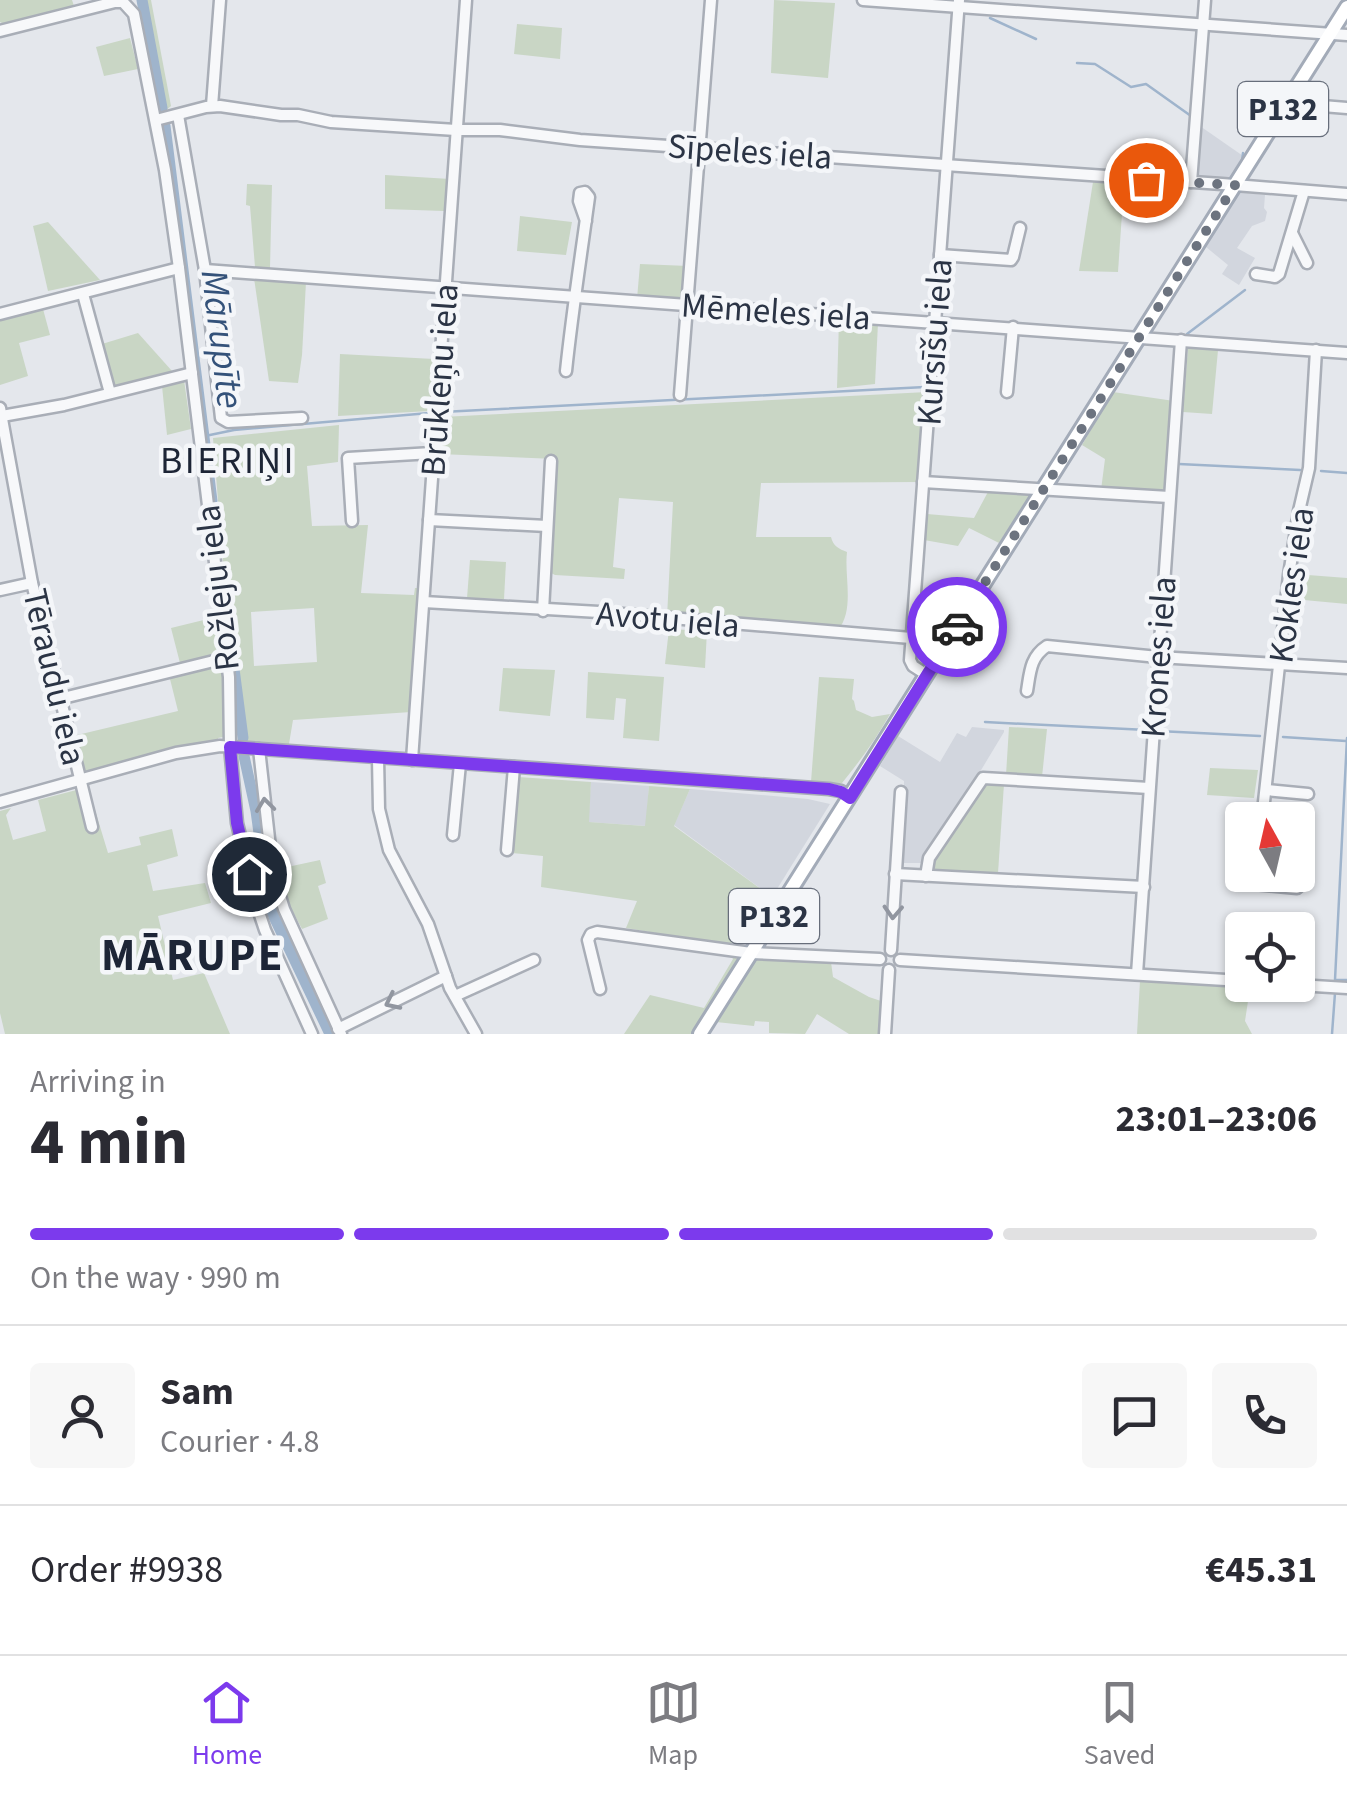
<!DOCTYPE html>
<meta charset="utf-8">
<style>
body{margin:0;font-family:"Source Sans 3",sans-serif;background:#f7f7f7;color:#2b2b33;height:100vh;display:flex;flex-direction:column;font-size:38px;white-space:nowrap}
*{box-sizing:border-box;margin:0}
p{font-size:32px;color:#7c7c81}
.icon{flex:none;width:55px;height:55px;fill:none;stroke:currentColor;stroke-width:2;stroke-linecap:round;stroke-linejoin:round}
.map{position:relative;height:1034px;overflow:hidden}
.panel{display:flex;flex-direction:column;background:#fff;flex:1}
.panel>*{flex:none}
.needle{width:65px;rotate:352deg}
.fabs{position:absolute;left:1225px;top:802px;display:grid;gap:20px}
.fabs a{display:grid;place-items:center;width:90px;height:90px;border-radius:10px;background:#fff;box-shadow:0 2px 8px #0004;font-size:50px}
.pin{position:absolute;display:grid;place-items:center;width:85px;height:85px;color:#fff;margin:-42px;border:5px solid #fff;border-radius:50%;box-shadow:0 2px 10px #0007}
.courier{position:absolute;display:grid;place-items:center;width:100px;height:100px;margin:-50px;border:8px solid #7c3aed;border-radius:50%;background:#fff;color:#222;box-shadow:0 2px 12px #0007}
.head em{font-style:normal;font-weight:700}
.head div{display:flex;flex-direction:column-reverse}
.head{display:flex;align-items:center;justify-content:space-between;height:170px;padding:0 30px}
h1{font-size:65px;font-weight:700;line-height:75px}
.bar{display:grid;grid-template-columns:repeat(4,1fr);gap:15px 10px;align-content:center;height:120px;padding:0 30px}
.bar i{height:12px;border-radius:8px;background:#e1e1e2}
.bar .active{background:#7c3aed}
.bar p{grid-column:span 4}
.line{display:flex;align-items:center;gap:25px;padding:0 30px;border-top:2px solid #e1e1e2}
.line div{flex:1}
.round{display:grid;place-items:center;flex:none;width:105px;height:105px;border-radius:10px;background:#f7f7f7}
.menu{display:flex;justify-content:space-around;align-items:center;height:140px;border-top:2px solid #e1e1e2;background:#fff;font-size:28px;color:#7c7c81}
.menu a{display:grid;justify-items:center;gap:5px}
.menu .active{color:#7c3aed}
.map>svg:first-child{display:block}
.built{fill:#d2d6de}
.green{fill:#c9d6c5;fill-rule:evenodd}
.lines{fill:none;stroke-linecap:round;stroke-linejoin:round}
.stream{stroke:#9fb4cc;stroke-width:2.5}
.river{stroke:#9fb4cc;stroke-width:11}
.minor-casing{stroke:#a9aeb7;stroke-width:15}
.major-casing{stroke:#a3abb8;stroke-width:18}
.minor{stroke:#f7f8fa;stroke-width:10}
.major{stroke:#fff;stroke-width:12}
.oneway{stroke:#9196a0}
.done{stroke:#6c737f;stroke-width:10;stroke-dasharray:0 18}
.route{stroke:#7c3aed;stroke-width:12}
.labels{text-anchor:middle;stroke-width:9;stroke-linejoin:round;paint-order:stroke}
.shield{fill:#f4f6f9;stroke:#676e7b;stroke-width:2.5}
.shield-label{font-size:32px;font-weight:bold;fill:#2b3445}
.street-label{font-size:35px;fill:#2b3445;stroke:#f4f6f9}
.water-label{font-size:38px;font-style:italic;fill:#34527a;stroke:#f4f6f9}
.neighbourhood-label{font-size:38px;letter-spacing:2.5px;fill:#1d2536;stroke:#f4f6f9}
.district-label{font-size:45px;font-weight:bold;letter-spacing:2.5px;fill:#1d2536;stroke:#f4f6f9}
</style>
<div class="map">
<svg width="1347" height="1034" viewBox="0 0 1347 1034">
<rect width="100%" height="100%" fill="#e4e7ec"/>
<!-- built -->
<g class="built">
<polygon points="1197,124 1246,158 1231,179 1197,178 1194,173"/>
<polygon points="1240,192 1265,195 1264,208 1267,212 1265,221 1252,226 1237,248 1255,258 1239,285 1222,274 1228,265 1206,247"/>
<polygon points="972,727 1004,730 1004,732 925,863 901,863 904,781 880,766 898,736 940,762 957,733 966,737"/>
<polygon points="591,782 649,786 646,826 588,822"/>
<polygon points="690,789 808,799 830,804 772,897 674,825"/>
</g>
<!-- green -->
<g class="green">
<polygon points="0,0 72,0 74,6 4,24 0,22"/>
<polygon points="137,0 151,0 171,106 161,115 158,112"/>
<polygon points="774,0 835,3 828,78 771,73"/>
<polygon points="517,24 562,28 560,59 514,54"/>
<polygon points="130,38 138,69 104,76 96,47"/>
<polygon points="385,175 450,179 448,206 444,211 385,209"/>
<polygon points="1093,182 1124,184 1118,272 1079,271"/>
<polygon points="247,184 272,185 270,268 255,267 250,206 246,205"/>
<polygon points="520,216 572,222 566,255 517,251"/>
<polygon points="48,222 100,280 48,291 33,226"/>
<polygon points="640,264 688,266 685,298 682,302 637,299"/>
<polygon points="254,278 306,282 302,355 298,383 269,381"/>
<polygon points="43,309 50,335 19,343 28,376 0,385 0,319"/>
<polygon points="839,320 878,323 875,384 837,388"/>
<polygon points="138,333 172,371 116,387 111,384 102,344"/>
<polygon points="1188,348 1218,350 1212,414 1183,412"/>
<polygon points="340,354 434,359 430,411 338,416"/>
<polygon points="184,380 191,429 167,435 162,386"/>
<path d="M927 392 918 482 761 483 756 537H831C833 546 839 549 847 552 844 576 855 610 838 630L667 617 673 502 619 498 613 567 625 569 624 579 555 575 549 572 555 459 440 454 442 417Z"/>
<polygon points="1113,392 1174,401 1167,486 1157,494 1101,490 1105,459 1082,445"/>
<path d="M339 425 338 462 307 466 312 526 368 525 361 593 414 595 415 588H422L411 712 293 720 289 744 254 743 240 740 239 731 234 730V700L213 438ZM314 608 317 662 254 666 251 612Z"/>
<polygon points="989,490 1031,493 999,543 969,528 958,546 924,540 927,514 974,518"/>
<polygon points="470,560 506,562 504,599 467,598"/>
<polygon points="1295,574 1347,578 1347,604 1293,599"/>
<polygon points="216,617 225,701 225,733 223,737 218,738 218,744 84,775 73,736 178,711 167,667 180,663 171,628"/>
<polygon points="669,629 707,631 705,668 665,664"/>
<polygon points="503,668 555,670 550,716 499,711"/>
<polygon points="588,672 664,677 659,741 623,738 626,699 616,698 614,720 586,718"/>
<path d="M819 677 854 679 852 699 854 701 856 710 872 717 890 714C876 739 860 761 842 783L811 782Z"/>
<polygon points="1009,727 1047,729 1042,777 1006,775"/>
<polygon points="1210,768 1258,770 1254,798 1207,795"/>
<polygon points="518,777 591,782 589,822 645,826 649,786 690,789 674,826 772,897 739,947 626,928 637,901 541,887 543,856 512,853"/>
<polygon points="988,783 1004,784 998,873 930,871 928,865 983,786"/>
<polygon points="88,787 108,853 141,845 139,837 172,829 178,856 147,865 153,891 205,883 211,903 158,916 173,980 204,973 230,1034 5,1034 0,1013 0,811 11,808 6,815 13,840 46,831 38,800"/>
<polygon points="320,860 326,883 318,886 328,919 302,929 284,895 278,869"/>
<polygon points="730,954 739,956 691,1034 624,1034 650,995 704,1008 733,959"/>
<polygon points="757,959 831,962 833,977 869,997 884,1002 882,1034 849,1034 817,1014 805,1034 769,1033 769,1022 755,1021 754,1026 716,1022"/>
<polygon points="1140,981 1250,988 1245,1021 1252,1034 1137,1034"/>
</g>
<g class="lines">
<!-- stream -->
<g class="stream">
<polyline points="990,18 1036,39"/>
<polyline points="1077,63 1095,64 1131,87 1146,84 1191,116"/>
<polyline points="1242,161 1243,153"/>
<polyline points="1187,334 1245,290"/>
<polyline points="1183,378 1186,346"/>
<polyline points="442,412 925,387"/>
<polyline points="205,436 234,430 429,413"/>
<polyline points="1179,464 1300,470"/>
<polyline points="1321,471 1347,473"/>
<polyline points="985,722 1147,730"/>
<polyline points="1158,731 1260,736"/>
<polyline points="1283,737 1346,741"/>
<polyline points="1347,738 1335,980 1347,980"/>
<polyline points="1332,1034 1335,993"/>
</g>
<!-- river -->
<g class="river">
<polyline points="142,0 162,108"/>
<polyline points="165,126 212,501"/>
<polyline points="221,569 243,738"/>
<polyline points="244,756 256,811 268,899 274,917 330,1034"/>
</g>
<defs>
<g id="minor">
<polyline points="863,0 1347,35"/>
<polyline points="0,31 115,2 123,2 134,14 165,170 179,268 229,677 230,747 237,823 255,900 265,930 312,1034"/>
<polyline points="1286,103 1347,108"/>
<polyline points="212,106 220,0"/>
<polyline points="178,115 205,270 221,418 228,422 302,418"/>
<polyline points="156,120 206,107 220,106 281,115 298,115 331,122 456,130 500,130 580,140 1222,184 1347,194"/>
<polyline points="1191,182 1205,0"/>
<polyline points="1292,233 1307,263"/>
<polyline points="940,255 1011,260 1013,257 1020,228"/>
<polyline points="205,270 1347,353"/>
<polyline points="1256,274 1275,277 1279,274 1304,191"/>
<polyline points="83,294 110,393"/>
<polyline points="0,314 179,268"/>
<path d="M566 371C572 313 581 256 589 197L585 192 580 193 579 201 586 221"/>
<polyline points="1007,392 1013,327"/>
<polyline points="680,395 711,0"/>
<polyline points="0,408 32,583 92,827"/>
<polyline points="2,416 64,405 192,373"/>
<polyline points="923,482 1169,497"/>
<polyline points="429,520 547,526"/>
<polyline points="352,521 348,458 432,453"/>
<polyline points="0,590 32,583"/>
<polyline points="424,602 599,612 911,638"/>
<polyline points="543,611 551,461"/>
<polyline points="927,675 913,666 910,660 959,0"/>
<path d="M1027 691C1030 673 1030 657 1047 646L1158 657 1347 668"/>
<polyline points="59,699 226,658"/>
<polyline points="259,749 273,874 284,909 341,1034"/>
<polyline points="378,758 379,809 389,850 428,924 450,988 476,1034"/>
<polyline points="412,760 466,0"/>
<polyline points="1266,790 1308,794"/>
<polyline points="0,802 176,753 220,746 829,789 841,791 850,797"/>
<polyline points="1262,820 1289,575 1299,511 1309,468 1316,350"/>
<polyline points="453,835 460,764"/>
<polyline points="507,850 514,767"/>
<polyline points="895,874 1144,887"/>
<polyline points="926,876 929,858 983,778 1149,788"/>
<polyline points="1254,884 1297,888 1302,883"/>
<polyline points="891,950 901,792"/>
<polyline points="900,960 1242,981"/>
<polyline points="1137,974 1181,340"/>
<polyline points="1298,985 1347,988"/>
<polyline points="600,989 588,940 591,934 597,932 751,953 880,959"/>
<polyline points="455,996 534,960"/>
<polyline points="338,1029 446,976"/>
<polyline points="885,1034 889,970"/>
</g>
<polyline id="major" points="700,1034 1347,7"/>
</defs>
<!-- minor casing -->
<use href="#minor" class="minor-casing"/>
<!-- major casing -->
<use href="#major" class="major-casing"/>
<!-- minor -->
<use href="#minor" class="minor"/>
<!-- major -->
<use href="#major" class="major"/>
</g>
<!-- one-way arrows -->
<defs><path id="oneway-chevron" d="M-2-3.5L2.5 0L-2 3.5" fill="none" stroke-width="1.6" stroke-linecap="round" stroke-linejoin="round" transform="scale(2.5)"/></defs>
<g class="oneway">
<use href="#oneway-chevron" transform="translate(265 805) rotate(-97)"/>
<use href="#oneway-chevron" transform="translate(893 912) rotate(93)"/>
<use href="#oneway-chevron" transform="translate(392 1002) rotate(154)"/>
</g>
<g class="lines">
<!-- done -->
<polyline class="done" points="957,627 1235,185 1146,180"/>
<!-- route -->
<polyline class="route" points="249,874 237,823 230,747 829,789 841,792 850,798 957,627"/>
</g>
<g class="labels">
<!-- shield labels -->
<g class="shield">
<rect x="1238" y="82" width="90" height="54" rx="8"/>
<rect x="729" y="889" width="90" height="54" rx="8"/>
</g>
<g class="shield-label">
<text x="1283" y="120">P132</text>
<text x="774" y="927">P132</text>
</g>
<!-- street labels -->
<g class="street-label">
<text transform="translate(750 151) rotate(4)" y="12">Sīpeles iela</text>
<text transform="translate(776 311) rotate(4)" y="12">Mēmeles iela</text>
<text transform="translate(934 342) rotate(-86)" y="12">Kursīšu iela</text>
<text transform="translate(439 380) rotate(-86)" y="12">Brūkleņu iela</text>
<text transform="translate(1291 585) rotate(-82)" y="12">Kokles iela</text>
<text transform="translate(217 588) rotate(-97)" y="12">Rožleju iela</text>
<text transform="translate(668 619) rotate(5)" y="12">Avotu iela</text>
<text transform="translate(1158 657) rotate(-86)" y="12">Krones iela</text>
<text transform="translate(55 677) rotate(77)" y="12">Tēraudu iela</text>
</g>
<!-- water labels -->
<g class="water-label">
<text transform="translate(223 339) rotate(83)" y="13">Mārupīte</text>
</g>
<!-- neighbourhood labels -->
<g class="neighbourhood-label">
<text x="228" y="473">BIERIŅI</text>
</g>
<!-- district labels -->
<g class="district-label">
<text x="193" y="970">MĀRUPE</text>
</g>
</g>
</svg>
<div class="fabs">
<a><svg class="needle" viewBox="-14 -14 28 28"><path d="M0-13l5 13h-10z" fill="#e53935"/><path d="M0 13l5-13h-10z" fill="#7c7c81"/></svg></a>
<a><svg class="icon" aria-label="locate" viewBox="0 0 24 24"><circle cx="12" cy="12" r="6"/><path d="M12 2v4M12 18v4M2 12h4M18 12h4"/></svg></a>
</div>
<div class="pin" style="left:1146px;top:180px;background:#ea580c"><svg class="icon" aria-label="bag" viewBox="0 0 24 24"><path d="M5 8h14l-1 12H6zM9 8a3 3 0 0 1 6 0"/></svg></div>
<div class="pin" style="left:249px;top:874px;background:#1f2937"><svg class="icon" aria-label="home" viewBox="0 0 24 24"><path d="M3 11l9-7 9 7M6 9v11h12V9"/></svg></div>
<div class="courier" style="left:957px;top:627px"><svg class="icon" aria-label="car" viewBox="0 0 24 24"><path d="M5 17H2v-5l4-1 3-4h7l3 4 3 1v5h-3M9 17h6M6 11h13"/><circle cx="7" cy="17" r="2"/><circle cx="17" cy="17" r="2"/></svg></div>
</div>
<section class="panel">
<div class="head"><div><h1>4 min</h1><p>Arriving in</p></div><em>23:01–23:06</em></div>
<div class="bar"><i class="active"></i><i class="active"></i><i class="active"></i><i></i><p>On the way · 990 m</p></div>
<div class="line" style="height:180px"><a class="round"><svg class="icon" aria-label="person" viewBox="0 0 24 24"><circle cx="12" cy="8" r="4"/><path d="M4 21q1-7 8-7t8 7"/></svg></a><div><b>Sam</b><p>Courier · 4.8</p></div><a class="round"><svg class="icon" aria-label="chat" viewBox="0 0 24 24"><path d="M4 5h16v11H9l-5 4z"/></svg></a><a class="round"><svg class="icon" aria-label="phone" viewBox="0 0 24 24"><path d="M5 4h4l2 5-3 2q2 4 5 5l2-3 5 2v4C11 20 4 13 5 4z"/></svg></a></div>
<div class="line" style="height:130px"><div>Order #9938</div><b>€45.31</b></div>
</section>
<nav class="menu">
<a class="active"><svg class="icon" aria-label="home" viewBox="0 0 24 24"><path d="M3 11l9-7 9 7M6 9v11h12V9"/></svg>Home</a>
<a><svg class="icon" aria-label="map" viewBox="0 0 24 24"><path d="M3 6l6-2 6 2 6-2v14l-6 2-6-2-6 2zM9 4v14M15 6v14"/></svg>Map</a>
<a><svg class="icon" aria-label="saved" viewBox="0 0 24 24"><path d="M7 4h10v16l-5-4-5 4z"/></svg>Saved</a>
</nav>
